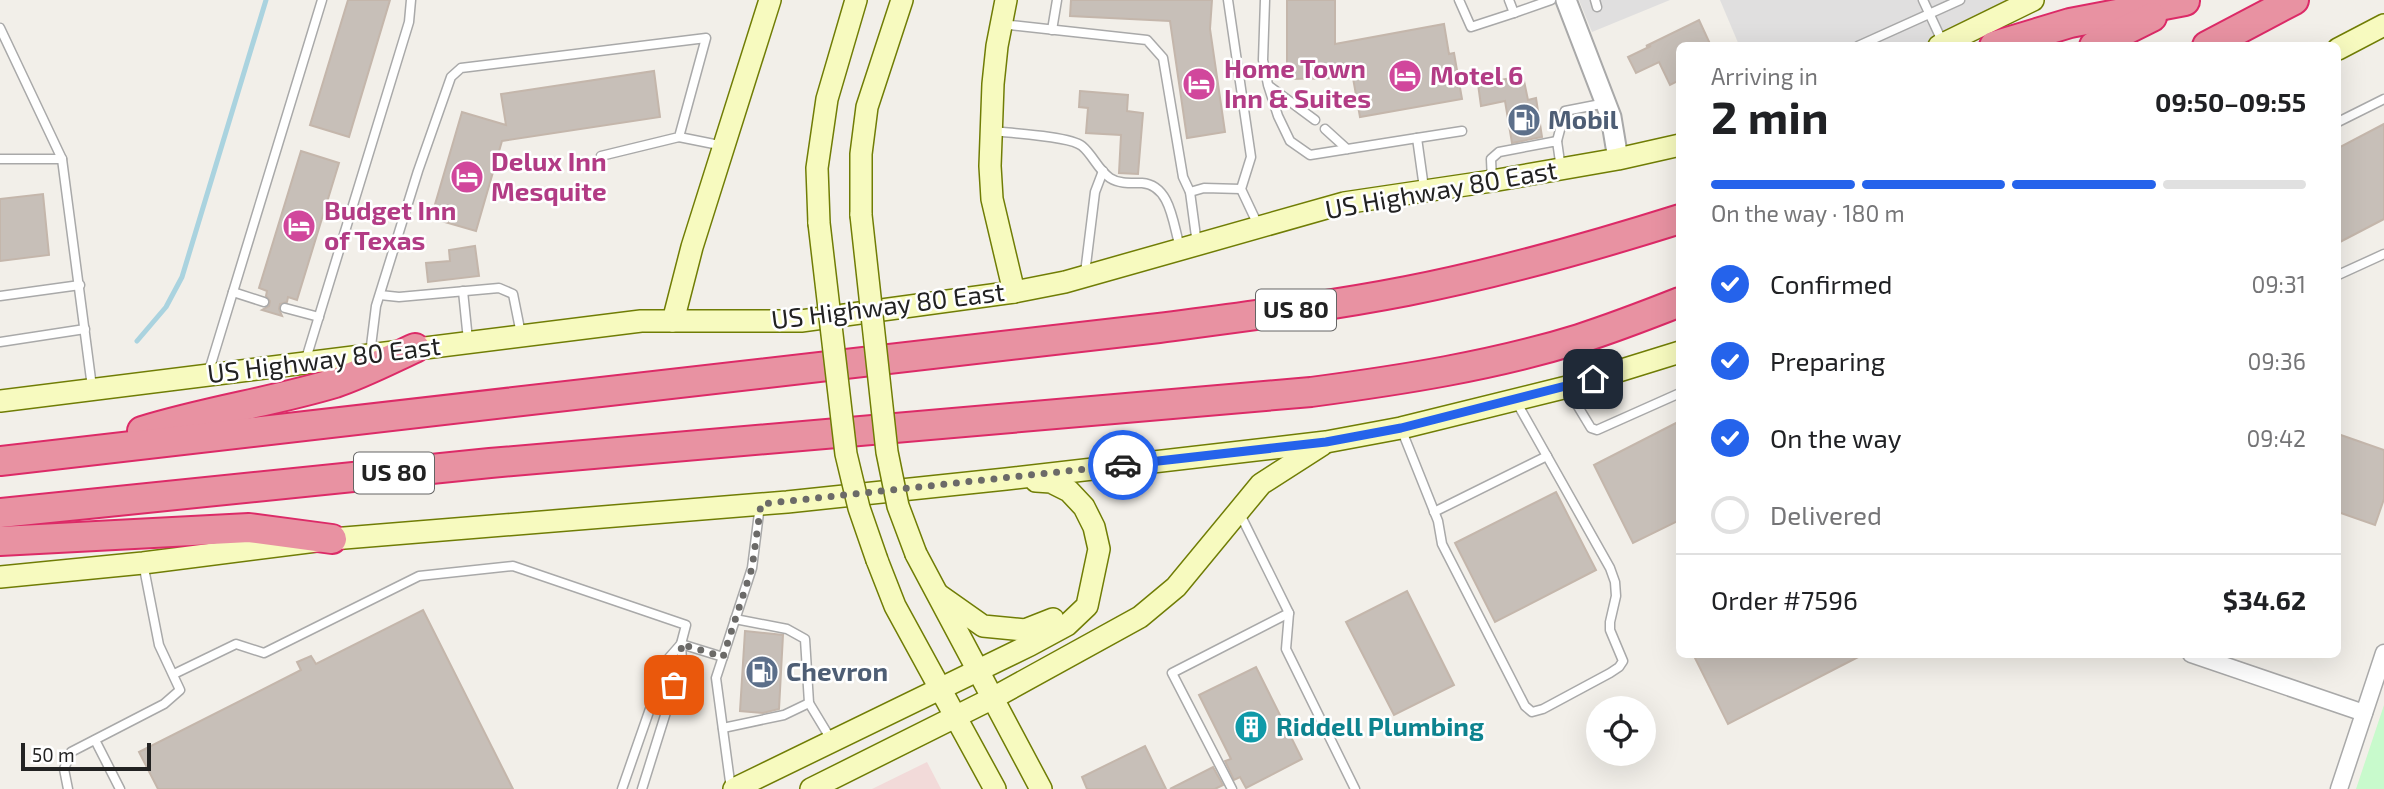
<!DOCTYPE html>
<meta charset="utf-8">
<style>
body{margin:0;font-family:"Exo 2",sans-serif;background:#f2f2f2;color:#202124;height:100vh;display:flex;flex-direction:column;font-size:26px;white-space:nowrap}
*{box-sizing:border-box;margin:0}
p{font-size:23px;color:#757577}
.icon{flex:none;width:38px;height:38px;fill:none;stroke:currentColor;stroke-width:2;stroke-linecap:round;stroke-linejoin:round}
.map{position:relative;flex:1;overflow:hidden}
.details{position:absolute;left:1676px;top:42px;width:665px;height:616px;display:flex;flex-direction:column;background:#fff;border-radius:10px;box-shadow:0 7px 28px #0002}
.details>*{flex:none}
.fabs{position:absolute;left:1586px;top:696px;display:grid;gap:14px}
.fabs a{display:grid;place-items:center;width:70px;height:70px;border-radius:50%;background:#fff;box-shadow:0 7px 28px #0002;font-size:35px}
.scale{position:absolute;left:21px;bottom:18px;width:130px;box-sizing:border-box;padding-left:7px;border:4px solid #222;border-top:0;font-size:19px;line-height:24px;white-space:nowrap;color:#222;-webkit-text-stroke:5px #fff;paint-order:stroke}
.pin{position:absolute;display:grid;place-items:center;width:60px;height:60px;color:#fff;margin:-30px;border-radius:14px;box-shadow:0 4px 10px #0006}
.courier{position:absolute;display:grid;place-items:center;width:70px;height:70px;margin:-35px;border:5px solid #2563eb;border-radius:50%;background:#fff;color:#222;box-shadow:0 2px 9px #0007}
.overview em{font-style:normal;font-weight:700}
.overview div{display:flex;flex-direction:column-reverse}
.overview{display:flex;align-items:center;justify-content:space-between;height:119px;padding:0 35px}
h1{font-size:46px;font-weight:700;line-height:52px}
.bar{display:grid;grid-template-columns:repeat(4,1fr);gap:10px 7px;align-content:center;height:84px;padding:0 35px}
.bar i{height:9px;border-radius:5px;background:#e0e0e0}
.bar .active{background:#2563eb}
.bar p{grid-column:span 4}
.line{display:flex;align-items:center;gap:18px;padding:0 35px;border-top:2px solid #e0e0e0}
.line div{flex:1}
ol{padding:0 35px;list-style:none}
li{display:flex;align-items:center;gap:21px;height:77px}
li p{margin-inline-start:auto}
li .icon{padding:7px;border-radius:50%;background:#2563eb;color:#fff;stroke-width:4}
li:last-child{color:#757577}
li i{width:38px;height:38px;border:4px solid #e0e0e0;border-radius:50%}
.map>svg:first-child{display:block}
.residential{fill:#e0dfdf}
.commercial{fill:#f2dad9}
.park{fill:#c8facc}
.lines{fill:none;stroke-linecap:round;stroke-linejoin:round}
.stream{stroke:#aad3df;stroke-width:5}
.building{fill:#c7bfb8;stroke:#c4b6ab;stroke-width:2}
.service-casing{stroke:#a9a9a9;stroke-width:11}
.minor-casing{stroke:#a9a9a9;stroke-width:19}
.tertiary-casing{stroke:#a9a9a9;stroke-width:23}
.secondary-casing{stroke:#707d05;stroke-width:24}
.motorway-casing{stroke:#dc2a67;stroke-width:32}
.service{stroke:#fff;stroke-width:8}
.minor{stroke:#fff;stroke-width:16}
.tertiary{stroke:#fff;stroke-width:19}
.secondary{stroke:#f7fabf;stroke-width:21}
.motorway{stroke:#e892a2;stroke-width:28}
.secondary-bridge-casing{stroke:#707d05;stroke-width:24;stroke-linecap:butt}
.secondary-bridge{stroke:#f7fabf;stroke-width:21}
.done{stroke:#6b6a68;stroke-width:7;stroke-dasharray:0 12.6}
.route{stroke:#2563eb;stroke-width:9}
.labels{text-anchor:middle;stroke-width:5;stroke-linejoin:round;paint-order:stroke}
.shield{fill:#fff;stroke:#646464;stroke-width:2}
.shield-label{font-size:24px;font-weight:bold;fill:#222}
.hotel-label{font-size:26px;font-weight:bold;fill:#b23c85;stroke:#fff;text-anchor:start}
.service-label{font-size:26px;font-weight:bold;fill:#4e5e75;stroke:#fff;text-anchor:start}
.street-label{font-size:26px;fill:#222;stroke:#fff}
.culture-label{font-size:26px;font-weight:bold;fill:#0d838f;stroke:#fff;text-anchor:start}
</style>
<div class="map">
<svg width="2384" height="789" viewBox="0 0 2384 789">
<rect width="100%" height="100%" fill="#f2efe9"/>
<!-- residential -->
<g class="residential">
<polygon points="1579,0 1670,0 1592,32"/>
<polygon points="1720,0 2011,0 1958,31 1926,46 1739,45"/>
</g>
<!-- commercial -->
<polygon class="commercial" points="927,762 941,789 872,789"/>
<!-- park -->
<polygon class="park" points="2384,705 2384,789 2356,789"/>
<g class="lines">
<!-- stream -->
<polyline class="stream" points="137,341 166,307 182,277 266,0"/>
</g>
<!-- building -->
<g class="building">
<polygon points="348,0 390,0 349,137 310,125"/>
<polygon points="1071,0 1212,0 1210,29 1225,132 1187,138 1170,21 1070,16"/>
<polygon points="1287,0 1335,0 1335,44 1444,24 1449,54 1454,53 1462,99 1360,117 1353,78 1287,79"/>
<polygon points="1699,20 1711,46 1680,46 1680,80 1670,85 1659,62 1636,73 1628,57 1651,46 1646,46"/>
<polygon points="654,71 660,117 502,141 476,231 431,218 462,112 506,125 501,94"/>
<polygon points="1523,76 1528,100 1536,98 1542,137 1512,143 1505,101 1481,106 1478,84"/>
<polygon points="1080,91 1128,95 1127,111 1143,113 1138,174 1119,173 1121,135 1086,133 1088,108 1079,107"/>
<polygon points="2384,124 2384,219 2338,243 2338,148"/>
<polygon points="301,151 339,163 297,300 288,297 287,302 280,304 279,309 282,316 262,310 269,306 270,301 266,296 267,291 259,288"/>
<polygon points="43,194 49,255 0,261 0,199"/>
<polygon points="475,246 479,276 428,282 426,263 450,261 449,250"/>
<polygon points="1680,421 1680,520 1633,543 1594,465"/>
<polygon points="2338,434 2384,450 2384,499 2375,525 2338,512"/>
<polygon points="1556,492 1596,570 1495,622 1455,543"/>
<polygon points="1407,591 1454,685 1394,715 1346,622"/>
<polygon points="423,610 513,789 158,789 139,752 301,670 297,662 311,656 316,664"/>
<polygon points="745,631 783,635 779,709 763,713 740,711"/>
<polygon points="1693,654 1864,654 1728,724"/>
<polygon points="1256,667 1302,759 1246,788 1240,777 1234,780 1225,761 1231,759 1199,695"/>
<polygon points="1145,746 1166,789 1087,789 1082,777"/>
<polygon points="1213,767 1223,785 1215,789 1170,789"/>
</g>
<g class="lines">
<defs>
<g id="service">
<polyline points="1228,0 1251,157 1241,189 1258,225"/>
<polyline points="1265,0 1263,60 1268,85 1278,116 1290,141 1310,155 1417,138 1424,188"/>
<polyline points="1459,0 1471,27 1514,13"/>
<polyline points="1509,0 1514,13 1551,0"/>
<polyline points="1595,0 1597,7"/>
<polyline points="1923,0 1943,43"/>
<polyline points="1001,24 1147,40 1163,58 1183,177 1190,192 1197,244"/>
<polyline points="0,28 62,159 92,387"/>
<polyline points="1052,30 1057,0"/>
<polyline points="1858,46 1960,0"/>
<polyline points="1269,86 1315,120"/>
<polyline points="2338,122 2384,99"/>
<polyline points="1325,129 1347,149"/>
<path d="M991 131C1009 133 1070 136 1082 146 1093 155 1098 170 1110 178 1119 184 1131 183 1142 183 1171 185 1173 225 1180 247"/>
<polyline points="679,137 724,146"/>
<polyline points="1417,138 1462,131"/>
<polyline points="1557,141 1565,111 1606,103"/>
<polyline points="0,159 62,159"/>
<polyline points="1492,181 1491,159 1499,152 1557,141 1561,169"/>
<polyline points="1190,192 1204,188 1241,189"/>
<polyline points="1085,273 1095,192 1103,171"/>
<polyline points="2338,275 2384,254"/>
<polyline points="463,291 468,340"/>
<polyline points="233,292 264,302"/>
<polyline points="380,295 399,297 499,288 513,294 521,334"/>
<polyline points="0,296 80,285"/>
<polyline points="285,308 319,317"/>
<polyline points="0,342 85,329"/>
<polyline points="370,354 376,306 418,171 451,77 461,68 706,38 679,137 601,156"/>
<polyline points="305,362 409,22 411,0"/>
<polyline points="208,374 322,0"/>
<polyline points="1568,390 1591,428 1597,430 1680,393"/>
<polyline points="1402,431 1438,521 1442,544 1525,706 1532,712 1543,709 1610,673 1619,667 1623,661 1610,630 1610,622 1616,596 1615,582 1610,568 1517,403"/>
<polyline points="1434,512 1547,456"/>
<polyline points="1240,514 1289,613 1286,649 1355,789"/>
<polyline points="735,619 787,629 805,639 809,703 832,741"/>
<polyline points="681,644 723,657"/>
<polyline points="174,674 236,644 264,653 419,576 513,566 686,625 681,644 682,661 642,789"/>
<polyline points="723,728 784,715 809,703"/>
<polyline points="95,740 120,789"/>
<polyline points="68,789 64,769 71,752 164,704 180,690 159,645 143,563"/>
<polyline points="622,789 667,660 681,644"/>
<polyline points="731,789 716,678 752,568 760,505"/>
<polyline points="1232,789 1172,673 1289,613"/>
</g>
<g id="minor">
<polyline points="2191,654 2364,713"/>
<polyline points="2339,789 2384,653"/>
</g>
<polyline id="tertiary" points="1566,0 1611,117 1618,159"/>
<g id="secondary">
<polyline points="1006,0 997,46 993,84 990,166 992,199 1014,292"/>
<polyline points="1939,46 2033,0"/>
<polyline points="2338,49 2384,25"/>
<polyline points="861,215 861,154 867,107 902,0"/>
<polyline points="819,223 817,168 827,99 856,0"/>
<polyline points="673,321 692,247 770,0"/>
<polyline points="0,401 641,321 801,321 1014,292 1065,282 1344,203 1492,181 1618,159 1680,145"/>
<polyline points="916,554 1041,789"/>
<polyline points="877,560 895,606 995,789"/>
<polyline points="0,577 143,563 332,539 787,502 1006,479 1326,442 1401,428 1567,387 1680,352"/>
<polyline points="939,595 983,626 1025,630 1053,619"/>
<polyline points="734,789 1030,645 1067,625 1087,606 1099,549 1094,527 1084,507 1069,491 1051,482 1036,481"/>
<polyline points="811,789 993,698 1140,617 1176,587 1261,484 1322,445"/>
</g>
<g id="motorway">
<polyline points="1994,46 2070,23 2185,1"/>
<polyline points="2094,46 2152,17"/>
<polyline points="2207,46 2294,0"/>
<path d="M142 431C206 411 272 402 335 383 362 374 389 360 415 348"/>
<path d="M0 461 1159 328C1242 317 1325 307 1407 291 1499 273 1591 247 1680 219"/>
<path d="M0 513 490 463 1311 392C1401 380 1492 366 1579 339 1613 328 1647 315 1680 302"/>
<polyline points="0,541 249,528 332,539"/>
</g>
</defs>
<!-- service casing -->
<use href="#service" class="service-casing"/>
<!-- minor casing -->
<use href="#minor" class="minor-casing"/>
<!-- tertiary casing -->
<use href="#tertiary" class="tertiary-casing"/>
<!-- secondary casing -->
<use href="#secondary" class="secondary-casing"/>
<!-- motorway casing -->
<use href="#motorway" class="motorway-casing"/>
<!-- service -->
<use href="#service" class="service"/>
<!-- minor -->
<use href="#minor" class="minor"/>
<!-- tertiary -->
<use href="#tertiary" class="tertiary"/>
<!-- secondary -->
<use href="#secondary" class="secondary"/>
<!-- motorway -->
<use href="#motorway" class="motorway"/>
<defs>
<g id="secondary-bridge">
<polyline points="861,215 887,452 898,506 916,554"/>
<polyline points="819,223 846,454 859,508 877,560"/>
</g>
</defs>
<!-- secondary-bridge casing -->
<use href="#secondary-bridge" class="secondary-bridge-casing"/>
<!-- secondary-bridge -->
<use href="#secondary-bridge" class="secondary-bridge"/>
</g>
<g class="lines">
<!-- done -->
<polyline class="done" points="674,685 682,661 681,644 723,657 752,568 761,504 1123,465"/>
<!-- route -->
<polyline class="route" points="1123,465 1326,442 1401,428 1593,379"/>
</g>
<!-- icons -->
<defs>
<symbol id="hotel-disc" viewBox="-11 -11 22 22"><circle r="9.5" fill="#d1479c" stroke="#fff"/><path d="M-6-4.5h1.5V1H6V5H4.5V3h-9V5H-6ZM-4 0a1.8 1.8 0 1 1 3.6 0ZM.5 0V-2.5h3Q6-2.5 6 0Z" fill="#fff"/></symbol>
<symbol id="fuel-disc" viewBox="-11 -11 22 22"><circle r="9.5" fill="#5c6f8a" stroke="#fff"/><path d="M-5.5-6h7V0h2V4h1.3V-2.5L3-4.5l.8-.8L6-3V5H2.5V1h-1V6h-7ZM-4.2-4.7v3.2H.2V-4.7Z" fill="#fff"/></symbol>
<symbol id="building-disc" viewBox="-11 -11 22 22"><circle r="9.5" fill="#0f9aa8" stroke="#fff"/><path d="M-4-6H4V6H1V3H-1V6H-4ZM-2.5-4.3h1.7v1.8h-1.7ZM.8-4.3h1.7v1.8H.8ZM-2.5-1h1.7V.8h-1.7ZM.8-1h1.7V.8H.8Z" fill="#fff"/></symbol>
</defs>
<g fill-rule="evenodd">
<use href="#hotel-disc" x="1386" y="57" width="38" height="38"/>
<use href="#hotel-disc" x="1180" y="65" width="38" height="38"/>
<use href="#fuel-disc" x="1505" y="101" width="38" height="38"/>
<use href="#hotel-disc" x="448" y="158" width="38" height="38"/>
<use href="#hotel-disc" x="280" y="207" width="38" height="38"/>
<use href="#fuel-disc" x="743" y="653" width="38" height="38"/>
<use href="#building-disc" x="1232" y="708" width="38" height="38"/>
</g>
<g class="labels">
<!-- shield labels -->
<g class="shield">
<rect x="1256" y="289.5" width="80" height="41" rx="5"/>
<rect x="354" y="452.5" width="80" height="41" rx="5"/>
</g>
<g class="shield-label">
<text x="1296" y="318">US 80</text>
<text x="394" y="481">US 80</text>
</g>
<!-- hotel labels -->
<g class="hotel-label">
<text x="1224" y="78">Home Town<tspan x="1224" dy="30">Inn &amp; Suites</tspan></text>
<text x="1430" y="85">Motel 6</text>
<text x="491" y="171">Delux Inn<tspan x="491" dy="30">Mesquite</tspan></text>
<text x="324" y="220">Budget Inn<tspan x="324" dy="30">of Texas</tspan></text>
</g>
<!-- service labels -->
<g class="service-label">
<text x="1548" y="129">Mobil</text>
<text x="786" y="681">Chevron</text>
</g>
<!-- street labels -->
<g class="street-label">
<text transform="translate(1441 190) rotate(-10)" y="9">US Highway 80 East</text>
<text transform="translate(888 306) rotate(-7)" y="9">US Highway 80 East</text>
<text transform="translate(324 360) rotate(-7)" y="9">US Highway 80 East</text>
</g>
<!-- culture labels -->
<g class="culture-label">
<text x="1276" y="736">Riddell Plumbing</text>
</g>
</g>
</svg>
<div class="fabs">
<a><svg class="icon" aria-label="locate" viewBox="0 0 24 24"><circle cx="12" cy="12" r="6"/><path d="M12 2v4M12 18v4M2 12h4M18 12h4"/></svg></a>
</div>
<div class="scale">50 m</div>
<div class="pin" style="left:674px;top:685px;background:#ea580c"><svg class="icon" aria-label="bag" viewBox="0 0 24 24"><path d="M5 8h14l-1 12H6zM9 8a3 3 0 0 1 6 0"/></svg></div>
<div class="pin" style="left:1593px;top:379px;background:#1f2937"><svg class="icon" aria-label="home" viewBox="0 0 24 24"><path d="M3 11l9-7 9 7M6 9v11h12V9"/></svg></div>
<div class="courier" style="left:1123px;top:465px"><svg class="icon" aria-label="car" viewBox="0 0 24 24"><path d="M5 17H2v-5l4-1 3-4h7l3 4 3 1v5h-3M9 17h6M6 11h13"/><circle cx="7" cy="17" r="2"/><circle cx="17" cy="17" r="2"/></svg></div>
<section class="details">
<div class="overview"><div><h1>2 min</h1><p>Arriving in</p></div><em>09:50–09:55</em></div>
<div class="bar"><i class="active"></i><i class="active"></i><i class="active"></i><i></i><p>On the way · 180 m</p></div>
<ol>
<li><svg class="icon" aria-label="check" viewBox="0 0 24 24"><path d="M5 12l5 5 9-10"/></svg>Confirmed<p>09:31</p></li>
<li><svg class="icon" aria-label="check" viewBox="0 0 24 24"><path d="M5 12l5 5 9-10"/></svg>Preparing<p>09:36</p></li>
<li><svg class="icon" aria-label="check" viewBox="0 0 24 24"><path d="M5 12l5 5 9-10"/></svg>On the way<p>09:42</p></li>
<li><i></i>Delivered</li>
</ol>
<div class="line" style="height:91px"><div>Order #7596</div><b>$34.62</b></div>
</section>
</div>
